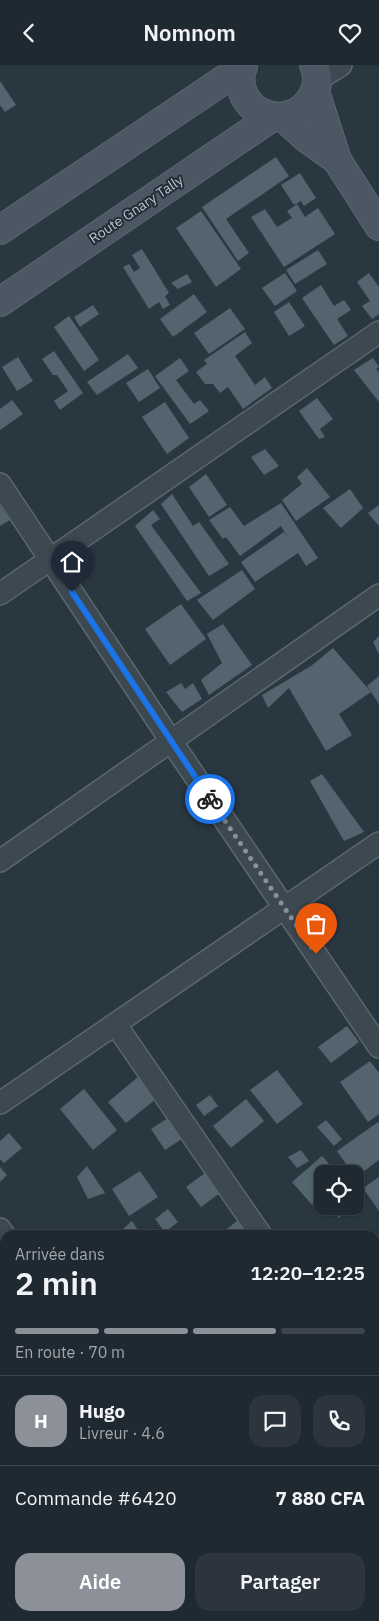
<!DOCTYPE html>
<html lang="fr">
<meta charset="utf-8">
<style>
body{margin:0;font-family:"IBM Plex Sans",sans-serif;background:#2c353d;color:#f1f3f6;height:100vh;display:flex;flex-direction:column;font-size:19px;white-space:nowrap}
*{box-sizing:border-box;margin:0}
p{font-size:16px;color:#a1a6ab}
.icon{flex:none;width:28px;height:28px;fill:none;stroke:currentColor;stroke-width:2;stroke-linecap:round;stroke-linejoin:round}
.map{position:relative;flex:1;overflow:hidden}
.side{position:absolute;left:0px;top:1165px;width:380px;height:391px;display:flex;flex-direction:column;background:#1f2931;border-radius:15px 15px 0 0;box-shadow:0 1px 4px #0004,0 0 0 1px #3c454d}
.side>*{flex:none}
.buttons{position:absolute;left:314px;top:1100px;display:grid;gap:10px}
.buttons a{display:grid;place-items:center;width:50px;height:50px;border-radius:10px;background:#1f2931;box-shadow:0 1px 4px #0004,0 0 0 1px #3c454d;font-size:25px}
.pin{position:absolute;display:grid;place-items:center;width:42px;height:42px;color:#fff;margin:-51px -21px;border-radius:50% 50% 50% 0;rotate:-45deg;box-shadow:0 0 5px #0007}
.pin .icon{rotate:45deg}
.courier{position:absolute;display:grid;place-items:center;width:50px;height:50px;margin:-25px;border:4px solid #1a73e8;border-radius:50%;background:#fff;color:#222;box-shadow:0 1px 6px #0007}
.headline em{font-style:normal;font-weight:600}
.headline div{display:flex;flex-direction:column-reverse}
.headline{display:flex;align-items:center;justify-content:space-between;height:85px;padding:0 15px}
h1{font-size:32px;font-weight:600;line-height:38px}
.bar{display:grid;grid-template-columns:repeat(4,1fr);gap:8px 5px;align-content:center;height:60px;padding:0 15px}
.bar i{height:6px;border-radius:4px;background:#3c454d}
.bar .active{background:#8c9099}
.bar p{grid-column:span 4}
.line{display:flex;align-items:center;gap:12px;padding:0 15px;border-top:1px solid #3c454d}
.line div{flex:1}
.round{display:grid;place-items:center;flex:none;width:52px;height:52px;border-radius:15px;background:#2c353d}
.primary-button{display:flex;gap:10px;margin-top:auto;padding:10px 15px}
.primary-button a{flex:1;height:58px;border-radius:15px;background:#8c9099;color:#fff;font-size:20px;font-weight:600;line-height:58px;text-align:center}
.primary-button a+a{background:#2c353d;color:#f1f3f6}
header{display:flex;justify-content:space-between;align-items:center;height:65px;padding:0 15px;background:#1f2931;font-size:22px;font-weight:600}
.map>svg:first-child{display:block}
.building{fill:#54646e}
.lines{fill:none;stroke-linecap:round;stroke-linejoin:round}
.street-casing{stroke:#5b666f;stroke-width:24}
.secondary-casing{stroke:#5b666f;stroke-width:30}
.street{stroke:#3d4951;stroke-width:21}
.secondary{stroke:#4b5864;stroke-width:28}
.done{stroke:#87929b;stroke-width:5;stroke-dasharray:0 9}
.route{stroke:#1a73e8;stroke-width:6}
.labels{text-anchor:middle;stroke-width:4;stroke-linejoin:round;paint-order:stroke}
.street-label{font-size:14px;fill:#bac3cb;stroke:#212e37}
</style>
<header><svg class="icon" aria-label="back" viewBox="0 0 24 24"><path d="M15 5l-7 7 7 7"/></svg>Nomnom<svg class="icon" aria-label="heart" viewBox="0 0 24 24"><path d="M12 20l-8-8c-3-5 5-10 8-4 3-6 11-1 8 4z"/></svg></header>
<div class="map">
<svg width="379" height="1556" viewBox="0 0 379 1556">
<rect width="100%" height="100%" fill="#293741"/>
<!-- building -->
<g class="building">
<polygon points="0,16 16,40 5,47 0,40"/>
<polygon points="276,92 289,111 226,154 249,188 238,196 202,142"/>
<polygon points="300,108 316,133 304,141 301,136 294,140 281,120"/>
<polygon points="297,139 305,152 318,143 335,169 284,202 251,152 265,144 277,162 292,153 287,146"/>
<polygon points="201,146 241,204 216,222 176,163"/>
<polygon points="142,184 169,228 165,231 170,240 163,244 159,237 149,244 123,202 129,199 134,207 140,203 132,190"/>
<polygon points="318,185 327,199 295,219 286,205"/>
<polygon points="285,208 297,226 275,241 262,223"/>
<polygon points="369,208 379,222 379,249 372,254 362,241 370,236 357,217"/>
<polygon points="187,209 192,217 178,224 171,218"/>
<polygon points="321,220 334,241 344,235 351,245 337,254 348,271 334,280 302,233"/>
<polygon points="194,229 207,247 173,272 160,254"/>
<polygon points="289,237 305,261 289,271 274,247"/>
<polygon points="93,240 99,249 80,262 74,252"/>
<polygon points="230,243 245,264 209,289 194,268"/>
<polygon points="69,251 99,295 84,306 54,262"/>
<polygon points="245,267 252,278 235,291 255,320 265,312 272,323 243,344 228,322 220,328 213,319 205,319 196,307 207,299 204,295"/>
<polygon points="54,286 83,328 60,345 54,336 68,326 57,310 53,310 42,294"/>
<polygon points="128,289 138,303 97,330 87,317"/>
<polygon points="18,292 33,316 17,326 2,302"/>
<polygon points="180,293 189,306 176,315 194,339 200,335 209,346 190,359 155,311"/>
<polygon points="373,293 379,302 376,304 379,307 379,337 354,305"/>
<polygon points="148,304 160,323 139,337 126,318"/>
<polygon points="317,333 333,354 320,364 325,372 319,374 299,346"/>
<polygon points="12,335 23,349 0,365 0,344"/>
<polygon points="165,337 189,373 167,389 142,352"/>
<polygon points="265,384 279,401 264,410 251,392"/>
<polygon points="307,403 330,432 296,456 282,435 302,419 297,412"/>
<polygon points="206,409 227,440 209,452 189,422"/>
<polygon points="350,424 363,443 341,463 323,443"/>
<polygon points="172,429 193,461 199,457 229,499 209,511 161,439"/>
<polygon points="281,438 318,493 306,501 298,488 255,517 241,497 284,467 289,474 281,461 240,491 226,472 223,474 209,455 230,442 244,461"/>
<polygon points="379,440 379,461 368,448"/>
<polygon points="0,441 10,455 0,461"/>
<polygon points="153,445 160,454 151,460 201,528 187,536 135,461"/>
<polygon points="242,505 255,524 213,555 197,535"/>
<polygon points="181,539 206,574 170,600 145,564"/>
<polygon points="223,559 252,600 209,630 201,615 222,598 207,569"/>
<polygon points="379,571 379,589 373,577"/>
<polygon points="333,583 371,627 339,649 352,670 326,686 289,623 268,643 262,630 311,601"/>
<polygon points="379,611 379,639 367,621"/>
<polygon points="181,618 185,624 193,618 202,634 182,647 166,627"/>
<polygon points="322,709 364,767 344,776 310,716"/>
<polygon points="347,961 359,977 331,998 318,982"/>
<polygon points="370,996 379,1008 379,1049 368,1057 340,1017"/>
<polygon points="277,1005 303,1039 277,1059 250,1025"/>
<polygon points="138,1012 156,1034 126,1058 108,1037"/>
<polygon points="84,1024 117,1065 93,1085 60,1044"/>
<polygon points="210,1030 218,1041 204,1051 196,1040"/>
<polygon points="246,1034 264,1056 231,1083 213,1061"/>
<polygon points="171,1051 185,1072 165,1085 151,1064"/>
<polygon points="326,1055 342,1074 334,1081 317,1062"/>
<polygon points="378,1057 379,1059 379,1095 356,1112 355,1109 353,1109 337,1086"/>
<polygon points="9,1068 22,1083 4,1098 0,1094 0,1076"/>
<polygon points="301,1085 309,1096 297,1103 288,1092"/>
<polygon points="322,1091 338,1109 322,1109 322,1131 312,1140 292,1117"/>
<polygon points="87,1101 105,1128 88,1134 77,1112"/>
<polygon points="0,1102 7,1110 0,1117"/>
<polygon points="140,1106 158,1132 129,1151 112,1124"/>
<polygon points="205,1108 220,1128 201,1142 186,1122"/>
<polygon points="379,1112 379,1146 363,1123"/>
<polygon points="335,1141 351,1141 339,1153 331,1145"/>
<polygon points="168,1144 178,1157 165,1167 155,1154"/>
<polygon points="132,1156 141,1170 128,1170 123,1164"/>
<polygon points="237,1156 248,1170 219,1170"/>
<polygon points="375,1176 379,1181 379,1218 375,1212"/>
<polygon points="375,1360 379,1365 379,1368 375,1371"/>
<polygon points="379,1376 379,1399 375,1394 375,1379"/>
<polygon points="5,1428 5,1478 0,1481 0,1431"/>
<polygon points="5,1522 5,1551 26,1551 29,1556 0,1556 0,1526"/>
<polygon points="29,1551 68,1551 72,1556 32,1556"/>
<polygon points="88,1551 176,1551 180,1556 82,1556"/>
<polygon points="178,1551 197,1551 190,1556 182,1556"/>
</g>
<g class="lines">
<defs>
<g id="street">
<polyline points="317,15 341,0"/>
<polyline points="0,419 171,676 379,982"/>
<polyline points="0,529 379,267"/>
<polyline points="0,796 379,530"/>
<polyline points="116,960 261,1170"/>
<polyline points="0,1038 379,778"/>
<polyline points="0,1164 5,1171"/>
<polyline points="375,1248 379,1245"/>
<polyline points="0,1275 5,1272"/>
<polyline points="375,1334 379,1340"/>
<polyline points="0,1503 5,1500"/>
<polyline points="261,1551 264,1556"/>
<polyline points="229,1556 236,1551"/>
</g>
<g id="secondary">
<path d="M243 0C227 46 290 73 313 30 318 21 318 10 314 0"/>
<polyline points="315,26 337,95 379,161"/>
<polyline points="283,52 305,72 337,95"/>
<polyline points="0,165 243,2"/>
<polyline points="0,237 272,52"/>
</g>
</defs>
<!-- street casing -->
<use href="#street" class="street-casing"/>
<!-- secondary casing -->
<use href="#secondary" class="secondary-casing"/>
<!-- street -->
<use href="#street" class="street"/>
<!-- secondary -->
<use href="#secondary" class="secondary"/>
</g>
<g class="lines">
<!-- done -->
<polyline class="done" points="210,734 316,889"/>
<!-- route -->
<polyline class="route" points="72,527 210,734"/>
</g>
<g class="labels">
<!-- street labels -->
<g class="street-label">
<text transform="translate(136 144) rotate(-34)" y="5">Route Gnary Tally</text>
</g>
</g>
</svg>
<div class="buttons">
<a><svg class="icon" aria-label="locate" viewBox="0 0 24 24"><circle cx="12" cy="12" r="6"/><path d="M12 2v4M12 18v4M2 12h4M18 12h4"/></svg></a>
</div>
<div class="pin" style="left:316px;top:889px;background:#ea580c"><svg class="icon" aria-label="bag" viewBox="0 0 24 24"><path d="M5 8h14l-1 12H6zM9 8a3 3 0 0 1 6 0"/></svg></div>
<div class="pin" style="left:72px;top:527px;background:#1f2937"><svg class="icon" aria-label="home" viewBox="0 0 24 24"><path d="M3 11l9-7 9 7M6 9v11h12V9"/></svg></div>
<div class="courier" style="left:210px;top:734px"><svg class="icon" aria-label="bike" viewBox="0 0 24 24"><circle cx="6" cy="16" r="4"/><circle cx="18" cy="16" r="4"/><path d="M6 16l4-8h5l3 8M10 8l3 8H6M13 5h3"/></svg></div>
<section class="side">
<div class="headline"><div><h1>2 min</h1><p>Arrivée dans</p></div><em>12:20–12:25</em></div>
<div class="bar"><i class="active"></i><i class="active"></i><i class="active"></i><i></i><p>En route · 70 m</p></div>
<div class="line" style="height:90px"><b class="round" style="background:#8c9099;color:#fff">H</b><div><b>Hugo</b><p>Livreur · 4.6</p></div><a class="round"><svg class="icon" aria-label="chat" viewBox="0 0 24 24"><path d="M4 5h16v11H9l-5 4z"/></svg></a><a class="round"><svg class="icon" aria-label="phone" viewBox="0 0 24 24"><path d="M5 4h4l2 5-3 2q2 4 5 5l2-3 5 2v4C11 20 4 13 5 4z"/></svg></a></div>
<div class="line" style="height:65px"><div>Commande #6420</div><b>7 880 CFA</b></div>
<div class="primary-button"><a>Aide</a><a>Partager</a></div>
</section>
</div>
